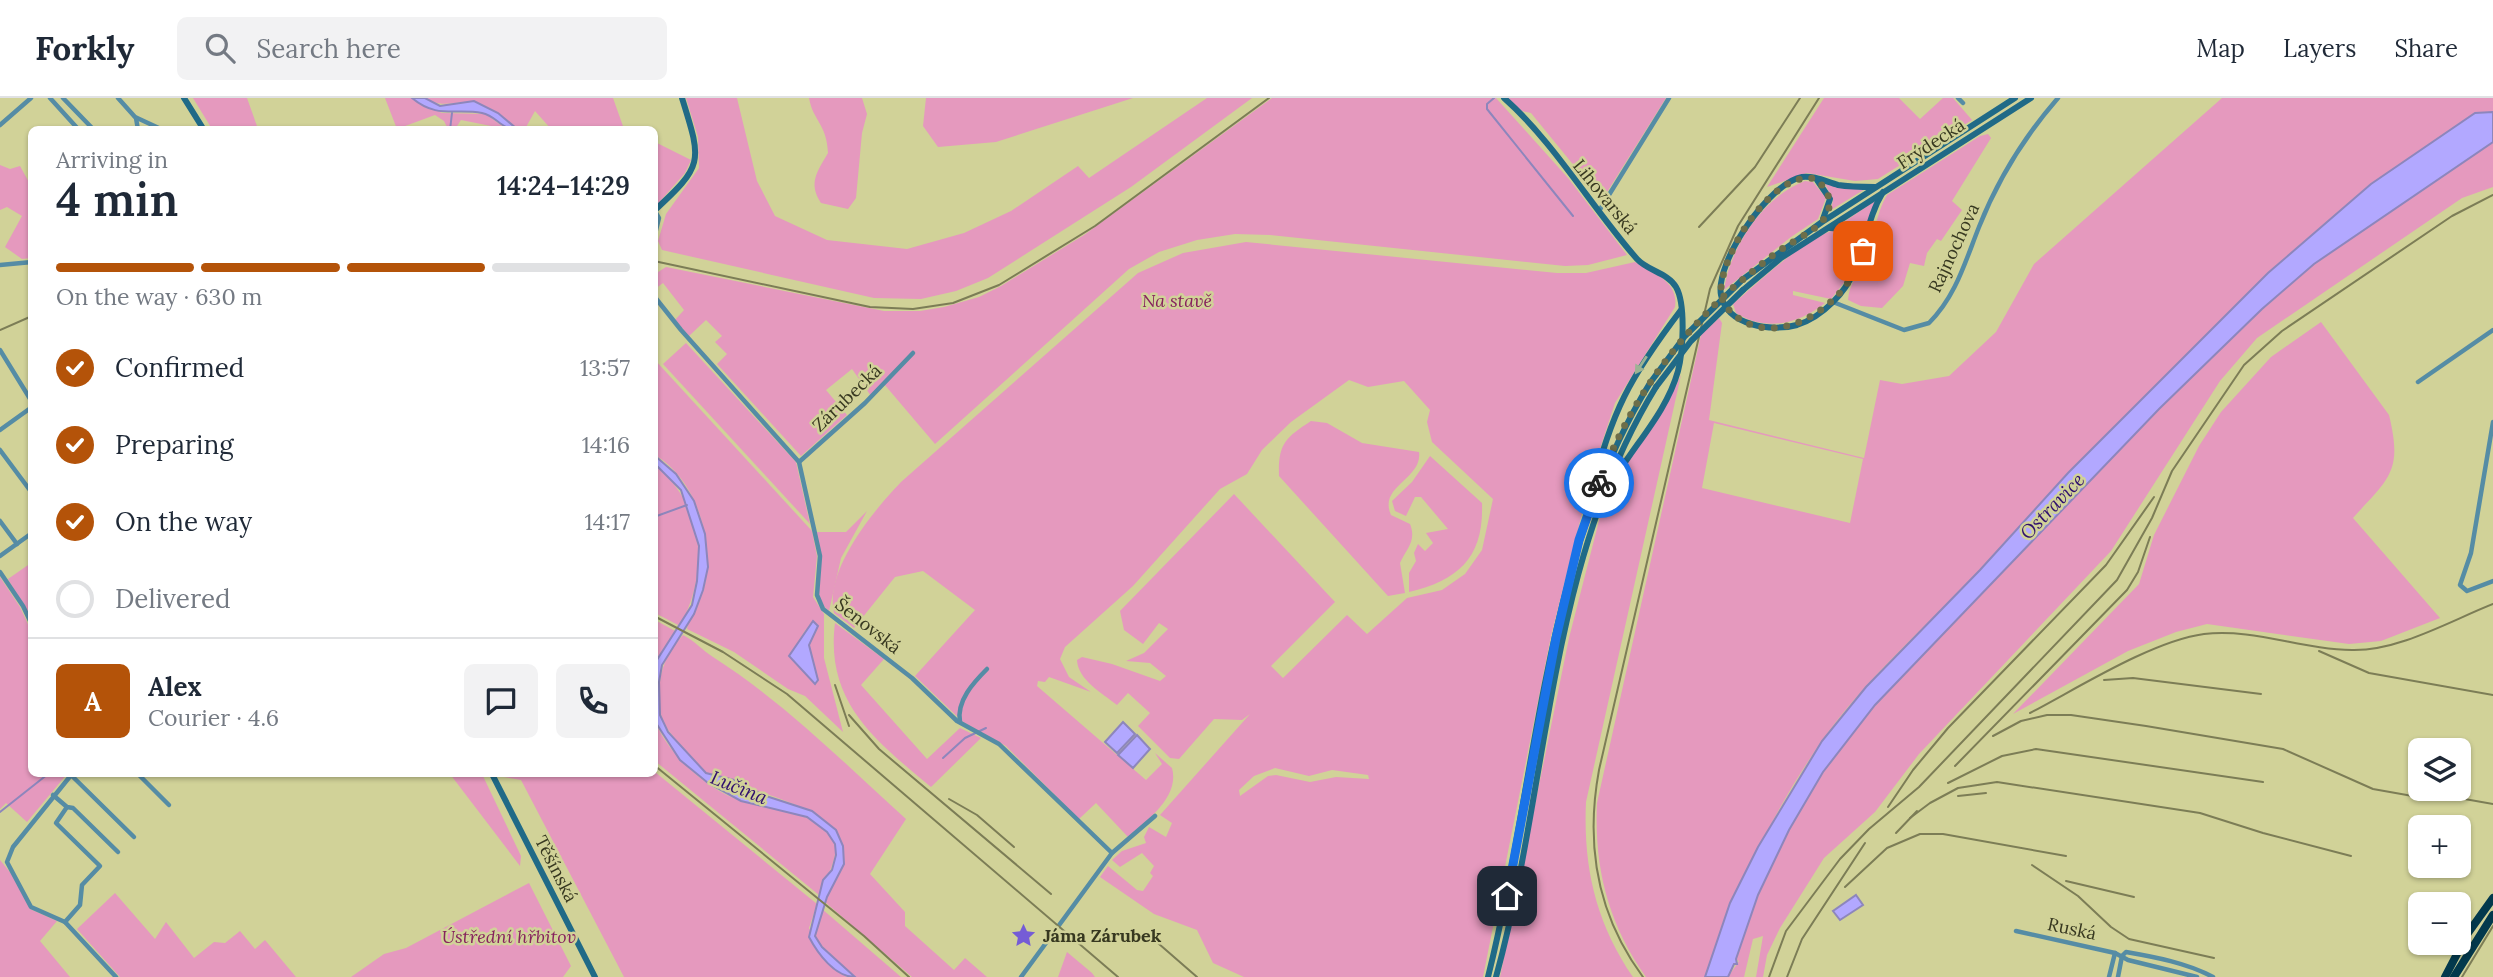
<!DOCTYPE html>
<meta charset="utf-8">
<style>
body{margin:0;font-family:Lora,serif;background:#f2f2f3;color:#1f2937;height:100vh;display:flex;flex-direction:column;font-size:26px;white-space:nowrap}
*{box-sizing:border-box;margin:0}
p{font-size:23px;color:#747a83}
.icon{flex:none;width:38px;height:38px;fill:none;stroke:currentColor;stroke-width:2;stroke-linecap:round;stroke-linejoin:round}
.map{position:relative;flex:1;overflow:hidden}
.panel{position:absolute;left:28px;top:28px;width:630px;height:651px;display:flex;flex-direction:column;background:#fff;border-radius:10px;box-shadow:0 2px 5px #0004}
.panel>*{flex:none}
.fabs{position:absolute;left:2408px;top:640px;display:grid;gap:14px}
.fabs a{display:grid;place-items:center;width:63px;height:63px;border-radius:10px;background:#fff;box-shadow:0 2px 5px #0004;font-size:35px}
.pin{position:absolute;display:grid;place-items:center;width:60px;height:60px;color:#fff;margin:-30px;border-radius:14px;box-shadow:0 4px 10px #0006}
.courier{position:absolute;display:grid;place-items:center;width:70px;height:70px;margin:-35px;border:5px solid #1a73e8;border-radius:50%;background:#fff;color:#222;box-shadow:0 2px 9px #0007}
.headline em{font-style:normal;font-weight:600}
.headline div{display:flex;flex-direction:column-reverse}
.headline{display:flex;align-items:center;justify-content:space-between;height:119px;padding:0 28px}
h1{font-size:46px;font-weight:600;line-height:52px}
.bar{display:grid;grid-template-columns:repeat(4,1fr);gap:10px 7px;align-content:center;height:84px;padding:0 28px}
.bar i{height:9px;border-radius:5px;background:#e0e1e3}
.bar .selected{background:#b45309}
.bar p{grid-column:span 4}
.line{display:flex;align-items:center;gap:18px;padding:0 28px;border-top:2px solid #e0e1e3}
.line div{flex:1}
.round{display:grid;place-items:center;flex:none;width:74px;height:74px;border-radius:10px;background:#f2f2f3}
ol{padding:0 28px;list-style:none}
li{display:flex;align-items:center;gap:21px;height:77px}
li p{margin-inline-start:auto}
li .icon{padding:7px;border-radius:50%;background:#b45309;color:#fff;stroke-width:4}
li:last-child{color:#747a83}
li i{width:38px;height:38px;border:4px solid #e0e1e3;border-radius:50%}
header{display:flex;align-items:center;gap:42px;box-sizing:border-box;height:98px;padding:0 35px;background:#fff;border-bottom:2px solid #e0e1e3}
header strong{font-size:33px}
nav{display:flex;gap:38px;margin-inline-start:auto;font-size:24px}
.search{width:490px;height:63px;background:#f2f2f3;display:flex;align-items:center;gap:18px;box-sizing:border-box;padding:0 24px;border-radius:10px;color:#747a83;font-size:26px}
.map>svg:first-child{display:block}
.green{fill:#e599be;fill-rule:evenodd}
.water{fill:#b2a8ff;stroke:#8d86bc;stroke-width:2}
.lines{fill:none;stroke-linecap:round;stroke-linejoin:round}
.stream{stroke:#8d86bc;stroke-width:2}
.street{stroke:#558ca5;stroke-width:4.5}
.secondary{stroke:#206a87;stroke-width:6}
.highway{stroke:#03394d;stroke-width:8}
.tram{stroke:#7c7d56;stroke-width:2}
.rail{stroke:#7c7d56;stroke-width:2}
.secondary-bridge{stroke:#206a87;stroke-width:6}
.oneway{fill:#9cb393}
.done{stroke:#6d6e4a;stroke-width:7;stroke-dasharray:0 12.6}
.route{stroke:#1a73e8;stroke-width:9}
.labels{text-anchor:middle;stroke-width:5;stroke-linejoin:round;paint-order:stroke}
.street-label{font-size:18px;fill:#373820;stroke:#d1d298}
.park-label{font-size:18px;font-style:italic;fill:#86215d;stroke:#d1d298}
.poi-label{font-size:18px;font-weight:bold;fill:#373820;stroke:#d1d298;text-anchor:start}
.water-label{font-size:19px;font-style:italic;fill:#2f0f6e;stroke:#d1d298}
</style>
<header>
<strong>Forkly</strong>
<div class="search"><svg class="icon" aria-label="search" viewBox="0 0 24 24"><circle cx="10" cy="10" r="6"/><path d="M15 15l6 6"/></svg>Search here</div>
<nav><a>Map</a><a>Layers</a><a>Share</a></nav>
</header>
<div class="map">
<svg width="2493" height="879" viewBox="0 0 2493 879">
<rect width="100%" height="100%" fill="#d1d298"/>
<!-- green -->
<g class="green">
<polygon points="193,0 247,0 258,31 212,31"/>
<polygon points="385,0 412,0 442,15 486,16 506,31 461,22 455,31 448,31 444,23 435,17 397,31"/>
<path d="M425 0H613L624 31H551L535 13 525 31H517C505 20 486 4 468 4 451 4 442 10 425 0Z"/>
<polygon points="686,0 737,0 757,83 775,118 827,142 907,151 964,135 1011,113 1078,68 1089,80 1207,0 1252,0 1131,89 988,180 956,193 921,201 874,200 662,152 658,143 666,116 699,70 698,39"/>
<path d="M809 0H862L867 16 862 35 856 100 848 111 821 105C808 85 817 74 828 55 827 26 813 23 809 0Z"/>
<polygon points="926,0 1133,0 996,44 938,49 923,28"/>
<polygon points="1272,0 1496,0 1568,80 1627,157 1588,167 1565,168 1270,137 1235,136 1197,142 1159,154 1129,171 935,346 884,286 871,298 852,271 826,292 847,317 801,358 717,266 727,256 715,244 722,238 706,222 689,238 675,222 684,212 663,185 655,191 655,176 666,169 884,213 920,213 944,209 979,199 1001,188 1084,137"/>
<polygon points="1508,0 1666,0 1602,102 1531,15 1522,13"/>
<polygon points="1824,0 1899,0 1920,21 1943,0 1953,0 1972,22 1878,81 1855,83 1807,75 1767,89"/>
<path d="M2222 0H2493V14C2386 62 2303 143 2220 224 2139 303 2061 386 1983 469 1929 526 1867 579 1821 644 1769 720 1735 793 1705 879H1646C1608 825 1594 770 1597 705L1701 237 1719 220 1722 225 1709 322 1864 360 1880 282 1902 286 1949 278 1996 234 2034 166ZM1714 325 1863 361 1850 425 1702 390Z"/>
<path d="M1988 36 1991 40 1952 103 1962 112 1941 143 1937 141 1927 155 1924 168 1910 165 1903 188 1882 210 1861 208 1848 202C1849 186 1859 175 1865 161 1875 140 1875 117 1887 97L1980 38Z"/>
<polygon points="655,44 691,62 685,75 655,109"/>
<polygon points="2493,44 2493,89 2462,100 2257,240 2220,283 2111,453 1919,656 1875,714 1824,760 1780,830 1767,857 1763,879 1756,879 1763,838 1753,841 1744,879 1728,879 1739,863 1736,861 1758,797 1789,732 1823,674 1875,607 2159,311 2262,211 2314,166"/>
<polygon points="0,67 10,71 20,68 31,88 31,160 22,161 5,149 22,118 7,109 0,112"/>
<path d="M1805 83 1813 84 1826 100 1818 121 1791 139 1724 192C1730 149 1764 98 1805 83Z"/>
<polygon points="1825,86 1865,91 1831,112 1833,102"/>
<polygon points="1875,103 1864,145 1860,136 1838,128"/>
<path d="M1836 132 1854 138 1860 150 1846 182 1831 201 1793 193V197L1825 205C1799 226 1766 234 1736 215L1733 206C1757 186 1806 138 1836 132Z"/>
<path d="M1246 144 1557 175H1586L1635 164C1654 175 1679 184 1675 209L1615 305 1593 372 1551 538 1483 879H1244L1213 865 1197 832 1154 816 1100 779 1108 768 1137 792 1143 793 1153 778 1150 775 1154 768 1142 755 1120 769 1112 762 1122 753 1146 745 1144 739 1149 729 1166 739 1172 725 1160 717 1250 616 1242 622 1214 621 1179 661 1170 660 1138 628 1150 615 1128 595 1117 607C1102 595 1078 582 1077 562L1082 559 1112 566 1160 583 1166 578 1150 565 1126 563 1144 555 1168 531 1159 525 1143 546 1124 532 1120 513 1234 396 1335 504 1271 568 1283 580 1347 517 1367 536 1407 500 1442 492 1465 476 1482 452 1493 401 1432 344 1427 324 1430 312 1404 283 1368 289 1349 282 1291 324 1262 352 1247 376 1220 391 1133 488 1065 549 1060 561 1069 579 1091 594 1049 579 1045 584 1038 583 1037 588 1146 682 1162 666 1155 655 1172 670C1180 699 1147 722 1128 739L1096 705 1079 721 1006 648 963 624 915 578 975 512 923 473 895 479 854 530 834 515C824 472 874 412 901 384L1138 175 1183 155ZM1275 670 1309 678 1332 672 1368 677 1369 681 1336 679 1310 684 1276 677 1268 678 1240 698 1239 692 1254 678Z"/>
<path d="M2321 224 2389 317C2403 374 2389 380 2353 420L2440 520 2381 543 2349 546 2207 526 2176 534 2128 553 2013 616 2139 486 2154 437 2199 348 2221 314 2271 259Z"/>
<polygon points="686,245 796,364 810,426 663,266"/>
<path d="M655 262 812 433 817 458 813 499 824 516V560L843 634 805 598 788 591 734 554 687 531C689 517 702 502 705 486 714 442 696 381 655 357ZM806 531 817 532 809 547 818 582 815 586 790 558Z"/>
<path d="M1681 277 1586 704C1583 769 1596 825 1633 879H1500L1569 540 1602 411C1622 363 1660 325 1681 277Z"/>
<path d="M1311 323 1327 325 1362 345 1419 354C1423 381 1378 388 1391 417L1410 426C1417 443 1406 451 1400 465L1405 495 1388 498 1279 378C1278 346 1285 340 1311 323Z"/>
<path d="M1430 358 1482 405C1484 459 1459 482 1409 494V475L1416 463 1414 455 1418 446 1425 453 1433 445 1426 435 1448 431 1421 399H1415L1406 418 1395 413 1392 403 1412 384Z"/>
<path d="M654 366C705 408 710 472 680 528L655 515Z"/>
<polygon points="867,413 841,460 829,513 818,503 820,466 816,434 846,434"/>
<polygon points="31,465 31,521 8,481"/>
<polygon points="0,479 20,509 31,533 32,676 67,676 27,724 6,705 0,711"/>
<polygon points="655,522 675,533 655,565"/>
<path d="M835 525 884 561 861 587 927 661 960 630 981 640 931 689C876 643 825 605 835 525Z"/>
<path d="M683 537C695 543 702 552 713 559 785 605 843 664 906 721L870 776 905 814V828L954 872 965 860 987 879H912L825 804C833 784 849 768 842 745 831 707 743 692 709 676 696 670 690 656 680 646 665 630 657 617 659 594 660 572 667 553 683 537Z"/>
<path d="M654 620C665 654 709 694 742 703 771 711 825 714 835 748 838 759 824 787 819 797L655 663Z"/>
<polygon points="655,674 817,806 809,830 828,866 847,879 624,879 521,682 504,679 502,676"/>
<polygon points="450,676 482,676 521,758 520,768"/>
<polygon points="0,762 22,789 30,811 57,823 40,843 70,879 0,879"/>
<polygon points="529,785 571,868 563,879 351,879 384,856 406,850"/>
<polygon points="115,795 155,841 166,824 194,860 214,844 225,845 240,833 255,851 265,842 296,879 120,879 77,831"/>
<polygon points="822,811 901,879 855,879 818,844 815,838"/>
<polygon points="1067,854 1092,875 1095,879 1058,879"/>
</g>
<!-- water -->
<g class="water">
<path d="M412 0H425L440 8 474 3 498 15 517 31C501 32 497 18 482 15 455 10 437 21 412 0Z"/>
<polygon points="2493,14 2493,44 2314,166 2262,211 2159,311 1875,607 1823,674 1789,732 1758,797 1736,861 1737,866 1734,866 1728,879 1705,879 1730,805 1758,749 1822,643 1866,589 1980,472 2068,375 2268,175 2371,86 2475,15"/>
<path d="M654 357 676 376 694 403 705 436 708 469 703 492 694 516 662 567 659 584 660 617 668 634 706 675 738 683 763 697 812 713 836 732 843 748 844 766 827 799 815 838 822 849 855 879C835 879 818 856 809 839L823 782 832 772 836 757 835 746 827 734 807 719 741 703 708 685 680 662 656 625 655 565 692 507 697 483 699 448 681 392 655 366Z"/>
<polygon points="813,523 818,528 809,547 818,582 815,586 789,558"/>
<polygon points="1123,624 1135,636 1117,655 1105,644"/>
<polygon points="1137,637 1150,651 1133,670 1118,657"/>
<polygon points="1856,797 1863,807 1840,822 1833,813"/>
</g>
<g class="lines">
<!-- stream -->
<g class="stream">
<polyline points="1494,0 1487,6 1487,11 1573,118"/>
<polyline points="450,32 452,15"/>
<polyline points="654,419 687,407"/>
<polyline points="943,660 965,640 986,630"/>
<polyline points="0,714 48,676"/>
</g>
<!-- street -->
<g class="street">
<polyline points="50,0 79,32"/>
<polyline points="63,0 94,32"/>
<polyline points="118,0 135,19 163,32"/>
<polyline points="1958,0 1963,5"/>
<polyline points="136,20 138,32"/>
<polyline points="0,27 31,0"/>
<polyline points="1599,113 1669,0"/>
<polyline points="654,140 659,120 655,113"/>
<polyline points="0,167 32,164"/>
<polyline points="654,198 681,232 799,364 820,458 817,497 823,511 912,580 957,623 999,646 1112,755"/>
<path d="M1833 204 1904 232 1929 225C1956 198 1965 164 1979 129 1998 81 2024 39 2058 0"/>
<polyline points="0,252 32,304"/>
<polyline points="2418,284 2493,232"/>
<polyline points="2493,324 2471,455 2460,487 2467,493 2493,483"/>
<polyline points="0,332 32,309"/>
<polyline points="0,352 32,395"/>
<polyline points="799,364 865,305 913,255"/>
<polyline points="0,423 17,446"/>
<polyline points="0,458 32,435"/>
<polyline points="0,474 23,508 32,527"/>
<path d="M960 624C956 603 974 584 987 571"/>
<polyline points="72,676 13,749 7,764 31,809 65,824 116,879"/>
<polyline points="138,676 169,707"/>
<polyline points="71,677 134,739"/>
<polyline points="53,697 67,709 73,710 118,754"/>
<polyline points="65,824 80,807 82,787 100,768 56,725 67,709"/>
<polyline points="2016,833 2115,855 2128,862 2197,879"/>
<path d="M2122 858 2126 854C2155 859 2187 865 2213 879"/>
<polyline points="1021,879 1112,755 1155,718"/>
<polyline points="2109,879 2115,855"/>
<polyline points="2118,879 2122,858"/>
</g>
<!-- secondary -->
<g class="secondary">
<polyline points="184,0 204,32"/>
<path d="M1504 0C1554 44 1592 110 1637 161 1648 173 1668 175 1676 189 1686 206 1683 254 1678 273 1665 320 1626 354 1605 398"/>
<polyline points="1817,82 1830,101 1823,121"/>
<path d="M1875 89C1863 89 1850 89 1838 87 1827 84 1813 77 1802 79 1769 85 1715 164 1721 197 1727 228 1772 234 1797 227 1810 223 1823 214 1833 204 1867 171 1861 130 1883 94"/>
<path d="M654 113C704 67 702 64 682 0"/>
<path d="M1830 130C1846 131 1860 133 1863 152"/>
<polyline points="1742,182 1822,124 2015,0"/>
<polyline points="1743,192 1781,160 2031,0"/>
<path d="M1591 396C1611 314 1630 279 1681 212"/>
<polyline points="492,676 595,879"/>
<path d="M1488 879C1537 684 1543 458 1650 285"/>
<path d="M1496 879C1550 683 1547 466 1656 289"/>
</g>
<!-- highway -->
<g class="highway">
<polyline points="2445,879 2468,835 2493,800"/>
<polyline points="2454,879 2493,817"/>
</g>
<!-- tram -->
<g class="tram">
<polyline points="654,163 870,209 913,211 953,205 999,187 1095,128 1269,0"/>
<polyline points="654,667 864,838 909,879"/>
<polyline points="2462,879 2493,828"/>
</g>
<!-- rail -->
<g class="rail">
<polyline points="1699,129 1755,69 1800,0"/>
<polyline points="0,232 32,218"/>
<polyline points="654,518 723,554 787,596 1118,879"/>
<polyline points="2319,553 2369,575 2493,597"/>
<polyline points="2104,582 2133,580 2261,596"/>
<polyline points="835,587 849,628"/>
<path d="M2030 615C2078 590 2152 543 2204 536 2254 530 2303 552 2352 552 2399 553 2450 523 2493 506"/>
<polyline points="849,617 879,651 1051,796"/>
<polyline points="1993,638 2021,623 2047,617 2071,617 2146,628 2283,651 2373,691 2435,702"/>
<polyline points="1955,668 2127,492 2138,474 2150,439"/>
<polyline points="1948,685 2002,658 2036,651 2263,684"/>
<polyline points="2425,694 2493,706"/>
<polyline points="1958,698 1986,695"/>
<polyline points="949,701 977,717 1014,749"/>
<polyline points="1888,709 1913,672 1948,630 2106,467 2154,399"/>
<polyline points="1910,720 1930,705 1958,690 1997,684 2200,715 2263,735 2351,758"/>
<polyline points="1896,735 1917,713"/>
<polyline points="2032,767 2078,798 2111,829 2129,841 2214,860"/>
<polyline points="2066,783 2134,799"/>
<polyline points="1845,789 1887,750 1920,736 1943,736 2066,758"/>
<polyline points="1151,839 1197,879"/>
<path d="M1643 879C1597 817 1585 748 1599 672L1710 191 1738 128 1819 0"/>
<polyline points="1769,879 1786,833 1840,761 1869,731 1919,689 2117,482 2152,420 2172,373 2244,267 2282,233 2452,118 2493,97"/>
<polyline points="1787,879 1802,841 1865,745"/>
</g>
<!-- secondary-bridge -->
<g class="secondary-bridge">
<polyline points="1650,285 1685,238 1742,182"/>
<polyline points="1656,289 1691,243 1743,192"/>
</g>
</g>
<!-- one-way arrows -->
<defs><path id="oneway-solid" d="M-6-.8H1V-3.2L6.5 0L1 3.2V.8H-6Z" transform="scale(1.75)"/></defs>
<use class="oneway" href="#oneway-solid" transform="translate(1641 267) rotate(123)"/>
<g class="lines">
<!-- done -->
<path class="done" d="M1599 385C1628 306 1678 236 1742 182 1757 170 1772 157 1788 147 1799 140 1815 132 1823 122 1835 106 1829 93 1816 81 1773 70 1718 159 1721 197 1722 200 1723 203 1724 206 1760 254 1823 222 1849 183 1855 174 1863 164 1863 153"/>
<!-- route -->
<polyline class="route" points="1507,798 1556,540 1579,442 1599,385"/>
</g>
<!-- icons -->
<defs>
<symbol id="sight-bare" viewBox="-9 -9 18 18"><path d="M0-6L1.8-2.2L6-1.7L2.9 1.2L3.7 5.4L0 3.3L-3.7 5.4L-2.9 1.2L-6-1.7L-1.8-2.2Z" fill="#755cd6" stroke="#d1d298" stroke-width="2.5" paint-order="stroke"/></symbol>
</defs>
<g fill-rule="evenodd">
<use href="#sight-bare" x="1006" y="820" width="35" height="35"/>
</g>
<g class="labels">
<!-- street labels -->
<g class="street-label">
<text transform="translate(1931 46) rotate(-33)" y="6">Frýdecká</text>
<text transform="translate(1605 99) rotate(51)" y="6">Lihovarská</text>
<text transform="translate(1954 150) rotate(-65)" y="6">Rajnochova</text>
<text transform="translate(847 300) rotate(-44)" y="6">Zárubecká</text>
<text transform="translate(868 528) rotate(38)" y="6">Šenovská</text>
<text transform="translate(556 771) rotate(63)" y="6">Těšínská</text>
<text transform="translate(2072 831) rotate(12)" y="6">Ruská</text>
</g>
<!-- park labels -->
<g class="park-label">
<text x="1177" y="209">Na stavě</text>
<text x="509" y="845">Ústřední hřbitov</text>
</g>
<!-- poi labels -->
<g class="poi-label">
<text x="1043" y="844">Jáma Zárubek</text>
</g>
<!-- water labels -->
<g class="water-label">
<text transform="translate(2052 408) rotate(-46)" y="7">Ostravice</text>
<text transform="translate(739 689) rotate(22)" y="7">Lučina</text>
</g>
</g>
</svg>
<div class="fabs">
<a><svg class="icon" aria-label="layers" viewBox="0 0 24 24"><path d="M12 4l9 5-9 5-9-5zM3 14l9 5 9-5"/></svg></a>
<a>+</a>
<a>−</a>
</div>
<div class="pin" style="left:1863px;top:153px;background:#ea580c"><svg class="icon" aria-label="bag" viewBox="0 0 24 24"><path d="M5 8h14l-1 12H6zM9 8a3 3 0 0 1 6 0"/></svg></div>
<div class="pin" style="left:1507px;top:798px;background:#1f2937"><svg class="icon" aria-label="home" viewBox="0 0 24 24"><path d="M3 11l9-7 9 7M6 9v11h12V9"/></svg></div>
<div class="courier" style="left:1599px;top:385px"><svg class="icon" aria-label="bike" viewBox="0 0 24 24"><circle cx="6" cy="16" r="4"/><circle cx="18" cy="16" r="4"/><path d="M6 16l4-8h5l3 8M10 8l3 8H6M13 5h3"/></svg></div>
<section class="panel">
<div class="headline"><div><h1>4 min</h1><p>Arriving in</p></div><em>14:24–14:29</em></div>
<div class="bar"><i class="selected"></i><i class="selected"></i><i class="selected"></i><i></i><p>On the way · 630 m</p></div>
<ol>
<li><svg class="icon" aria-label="check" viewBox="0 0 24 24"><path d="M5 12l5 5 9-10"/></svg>Confirmed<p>13:57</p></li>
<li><svg class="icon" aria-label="check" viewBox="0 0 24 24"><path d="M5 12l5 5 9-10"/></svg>Preparing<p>14:16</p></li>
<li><svg class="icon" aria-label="check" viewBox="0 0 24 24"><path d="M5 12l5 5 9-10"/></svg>On the way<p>14:17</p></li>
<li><i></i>Delivered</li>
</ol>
<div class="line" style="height:126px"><b class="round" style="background:#b45309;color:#fff">A</b><div><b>Alex</b><p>Courier · 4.6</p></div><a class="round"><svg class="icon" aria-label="chat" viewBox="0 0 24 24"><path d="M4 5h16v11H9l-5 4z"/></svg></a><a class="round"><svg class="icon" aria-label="phone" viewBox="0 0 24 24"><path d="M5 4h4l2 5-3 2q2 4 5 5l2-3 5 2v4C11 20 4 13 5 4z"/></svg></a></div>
</section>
</div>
